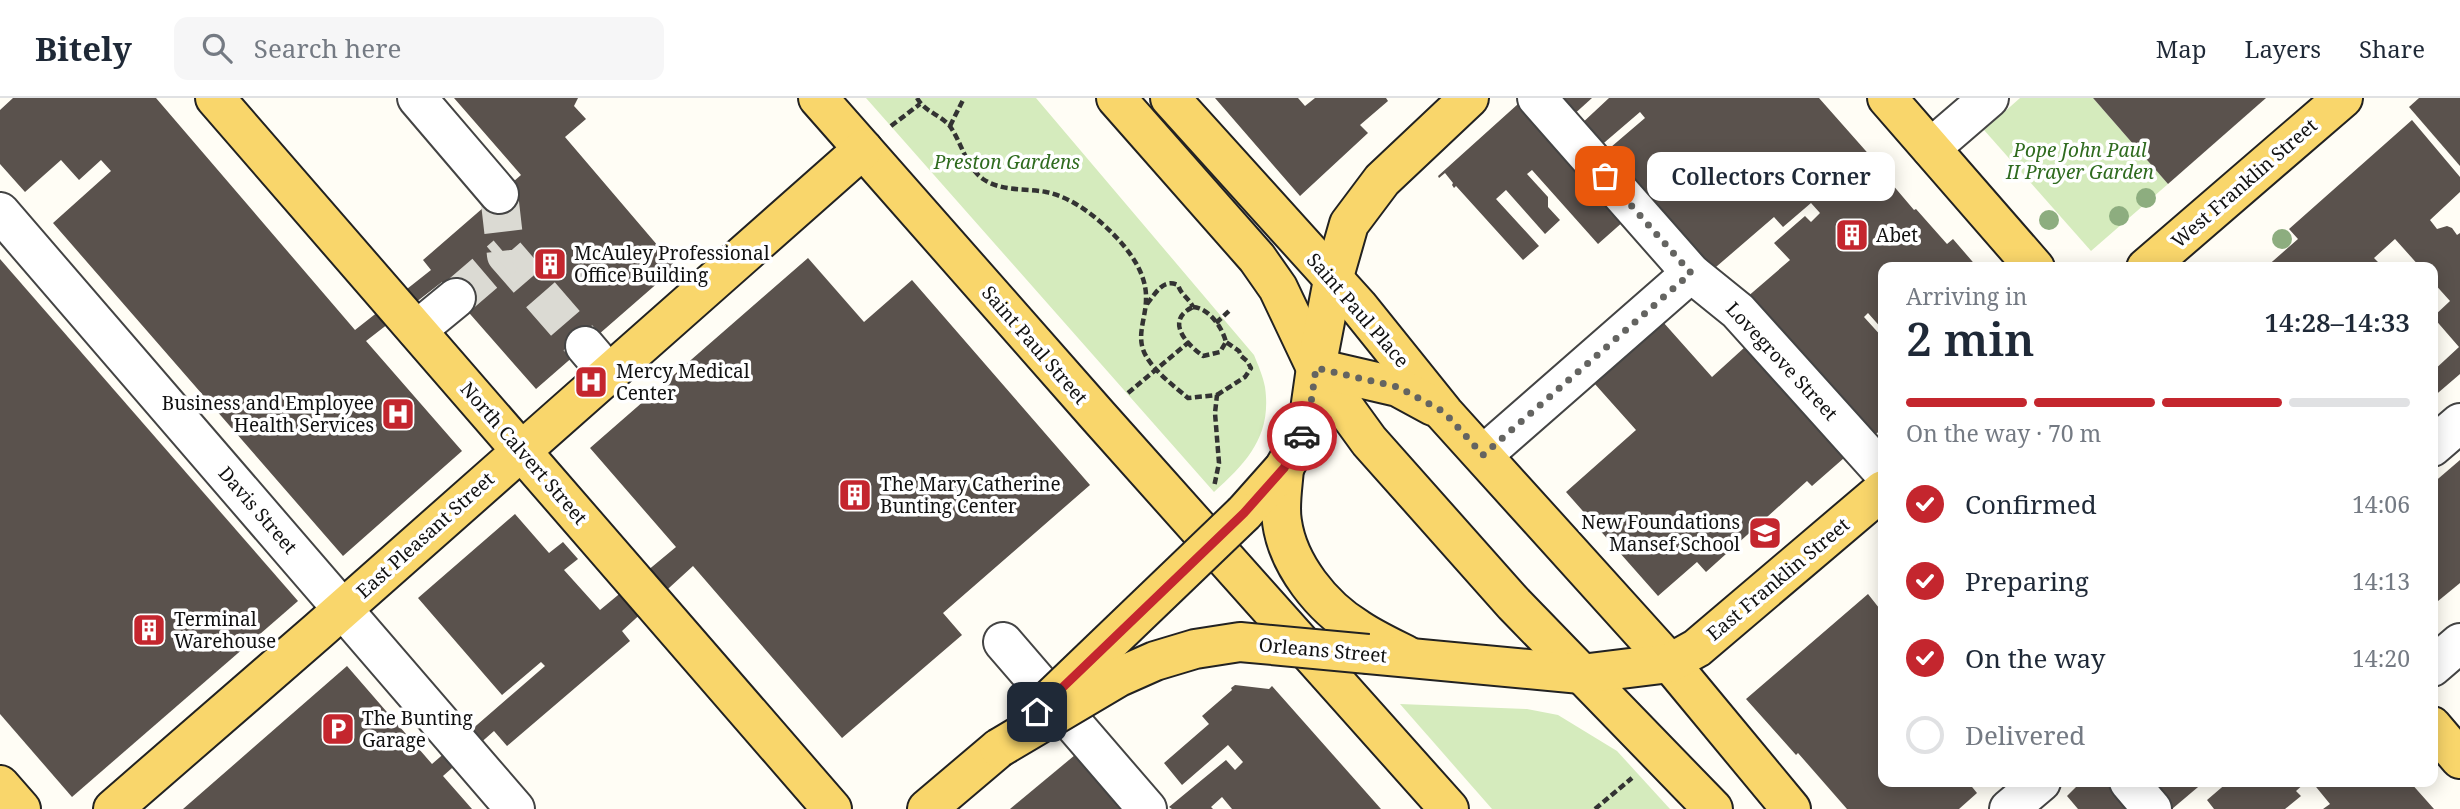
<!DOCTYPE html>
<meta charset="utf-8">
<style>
body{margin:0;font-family:"Noto Serif",serif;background:#f6f6f7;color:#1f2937;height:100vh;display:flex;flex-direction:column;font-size:26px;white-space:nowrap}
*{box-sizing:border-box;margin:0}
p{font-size:23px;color:#747a83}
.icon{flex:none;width:38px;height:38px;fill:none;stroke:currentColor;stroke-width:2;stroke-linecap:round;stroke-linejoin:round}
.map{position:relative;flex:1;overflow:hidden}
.panel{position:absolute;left:1878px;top:164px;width:560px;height:525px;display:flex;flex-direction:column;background:#fff;border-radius:14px;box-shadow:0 4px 18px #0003}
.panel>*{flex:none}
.pin{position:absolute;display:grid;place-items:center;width:60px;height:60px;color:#fff;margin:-30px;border-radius:14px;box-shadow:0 4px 10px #0006}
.courier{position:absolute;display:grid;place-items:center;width:70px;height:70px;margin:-35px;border:5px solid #c4262e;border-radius:50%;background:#fff;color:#222;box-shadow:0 2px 9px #0007}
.bubble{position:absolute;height:49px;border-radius:14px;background:#fff;box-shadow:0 4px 18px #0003;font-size:23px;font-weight:600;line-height:49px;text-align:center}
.overview em{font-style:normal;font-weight:600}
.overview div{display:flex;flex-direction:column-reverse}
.overview{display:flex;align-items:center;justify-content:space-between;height:119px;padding:0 28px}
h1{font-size:46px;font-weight:600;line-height:52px}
.bar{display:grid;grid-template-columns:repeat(4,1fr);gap:10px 7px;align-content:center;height:84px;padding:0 28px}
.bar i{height:9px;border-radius:5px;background:#e0e1e3}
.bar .selected{background:#c4262e}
.bar p{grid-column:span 4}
ol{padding:0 28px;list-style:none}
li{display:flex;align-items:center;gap:21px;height:77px}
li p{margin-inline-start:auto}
li .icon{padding:7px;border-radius:50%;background:#c4262e;color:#fff;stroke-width:4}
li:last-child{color:#747a83}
li i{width:38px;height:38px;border:4px solid #e0e1e3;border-radius:50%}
header{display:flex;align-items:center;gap:42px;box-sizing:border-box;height:98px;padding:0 35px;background:#fff;border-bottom:2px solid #e0e1e3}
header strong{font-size:33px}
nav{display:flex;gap:38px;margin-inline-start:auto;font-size:24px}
.search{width:490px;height:63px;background:#f6f6f7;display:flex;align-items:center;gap:18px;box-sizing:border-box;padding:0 24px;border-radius:14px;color:#747a83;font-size:26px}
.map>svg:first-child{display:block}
.green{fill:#d5ebbd}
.building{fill:#5a524d}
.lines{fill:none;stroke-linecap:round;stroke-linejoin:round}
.minor-tunnel{stroke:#dbdad3;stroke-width:38;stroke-dasharray:38 19;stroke-linecap:butt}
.minor-casing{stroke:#444;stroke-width:42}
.major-casing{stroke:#222;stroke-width:42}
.path{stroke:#333;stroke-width:4.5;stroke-dasharray:7 3.5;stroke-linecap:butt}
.minor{stroke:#fff;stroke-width:38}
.major{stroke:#f9d66b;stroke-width:38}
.major-bridge-casing{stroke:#222;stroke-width:42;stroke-linecap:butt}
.major-bridge{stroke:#f9d66b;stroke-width:38}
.tree{fill:#8dad7f}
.done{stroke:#646461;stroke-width:7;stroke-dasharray:0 12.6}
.route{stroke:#c4262e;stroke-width:9}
.labels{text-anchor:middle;stroke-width:7;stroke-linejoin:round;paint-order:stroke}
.park-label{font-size:19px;font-style:italic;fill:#2f6b1f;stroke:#fff}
.street-label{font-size:19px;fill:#111;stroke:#fff}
.poi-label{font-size:19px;fill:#111;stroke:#fff;text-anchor:start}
</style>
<header>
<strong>Bitely</strong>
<div class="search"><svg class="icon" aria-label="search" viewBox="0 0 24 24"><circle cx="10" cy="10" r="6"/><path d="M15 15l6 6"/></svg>Search here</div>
<nav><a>Map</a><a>Layers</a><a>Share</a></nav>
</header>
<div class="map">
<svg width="2460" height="711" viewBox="0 0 2460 711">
<rect width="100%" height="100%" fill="#fffdf5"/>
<!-- green -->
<g class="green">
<path d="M866 0H1036L1254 257C1258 267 1263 278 1265 289 1272 338 1247 364 1214 394Z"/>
<polygon points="2020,0 2093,0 2168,86 2091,153 1984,32"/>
<polygon points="1400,606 1527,611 1558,617 1617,653 1670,711 1492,711"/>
</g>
<!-- building -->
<g class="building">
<polygon points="13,0 156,0 355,232 431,172 423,162 521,77 454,0 578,0 574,8 586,21 565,39 676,169 536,291 442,184 366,243 462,353 343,458 53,125 111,73 101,62 79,82 61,62 25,94 0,66 0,12"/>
<polygon points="1215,0 1298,0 1305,8 1315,0 1386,0 1388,3 1360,27 1368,35 1300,98"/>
<polygon points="1555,0 1592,0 1571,19"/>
<polygon points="1609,0 1819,0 1888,78 1886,79 1914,112 1916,111 1947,146 1953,141 1978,170 1883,170 1883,232 1868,215 1864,219 1883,240 1883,330 1870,341 1746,200 1790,162 1774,145 1805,118 1811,124 1820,115 1811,105 1783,129 1774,119 1709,175 1604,55 1645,20 1640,14 1598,50 1579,28"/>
<polygon points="2093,0 2266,0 2168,86"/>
<polygon points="2419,0 2460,0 2460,68 2409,9"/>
<polygon points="1518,6 1624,123 1598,146 1532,72 1527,76 1548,99 1548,109 1560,122 1545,136 1506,92 1496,101 1539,148 1523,162 1456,88 1454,90 1452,87 1453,85 1445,75 1439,80 1438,78"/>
<polygon points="2412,22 2460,79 2460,94 2430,122 2437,131 2447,128 2452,130 2457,137 2460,135 2460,276 2432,300 2432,274 2459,249 2433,219 2450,203 2432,183 2432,170 2421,170 2395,141 2374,160 2384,170 2265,170 2298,141 2289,131"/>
<polygon points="808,160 864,224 912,182 1090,387 943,515 962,537 842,640 693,468 622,533 630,543 507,648 494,633 443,678 472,711 183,711 347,568 432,666 545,568 541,564 502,597 418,500 515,416 549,455 563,444 578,461 564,472 600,512 676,449 590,350"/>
<polygon points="0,161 298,503 72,699 0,616"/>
<polygon points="1663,224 1712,279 1745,249 1844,360 1812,388 1807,383 1706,474 1697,464 1658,498 1566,394 1636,332 1594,285"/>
<polygon points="2460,362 2460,485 2432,508 2432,386"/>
<polygon points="1868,496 1883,515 1883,684 1968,684 1977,695 1959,711 1847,711 1798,655 1796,657 1746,601"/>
<polygon points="1235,587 1269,591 1272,588 1381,711 1232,711 1222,699 1211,709 1213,711 1172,711 1169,709 1226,662 1235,672 1243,664 1228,647 1182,687 1164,665 1209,626 1202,618 1232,592 1231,590"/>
<polygon points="1081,652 1133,711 1010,711"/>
<polygon points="2081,684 2114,684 2131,711 2078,711 2067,698"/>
<polygon points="2143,684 2204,684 2172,711 2162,711"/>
<polygon points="2228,684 2306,684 2296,693 2301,698 2285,711 2214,711 2207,702"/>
<polygon points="2312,684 2410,684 2434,711 2323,711 2330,706"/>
</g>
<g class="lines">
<!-- minor-tunnel -->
<g class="minor-tunnel">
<polyline points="499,96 506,157 585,248"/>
<polyline points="456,200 506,157"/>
</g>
<defs>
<g id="minor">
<polyline points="417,0 499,96"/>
<polyline points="1537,0 1691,175 1738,213 1883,374"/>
<polyline points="1931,50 1989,0"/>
<polyline points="0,114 515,711"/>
<polyline points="417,232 456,200"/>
<polyline points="585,248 608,275"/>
<polyline points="2432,349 2460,325"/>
<polyline points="1483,357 1691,175"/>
<polyline points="1003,544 1147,711"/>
<polyline points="2432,569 2460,545"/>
<polyline points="2129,684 2152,711"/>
<polyline points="2009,711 2041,684"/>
</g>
<g id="major">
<polyline points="215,0 832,711"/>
<polyline points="818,0 1099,319 1449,711"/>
<polyline points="1116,0 1257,160 1278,190 1316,270 1369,343 1514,506 1713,711"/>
<polyline points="1170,0 1358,208 1444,315 1670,565 1791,711"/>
<polyline points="1887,0 2035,170"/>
<polyline points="2146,170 2343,0"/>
<polyline points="1316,270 1398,289 1433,308"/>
<path d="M1284 370C1283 387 1279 407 1282 424 1288 467 1322 509 1358 531 1373 541 1390 549 1406 557"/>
<polyline points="1244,415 1284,370 1302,338 1310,312 1316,270 1333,182 1349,126 1382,82 1469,0"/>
<polyline points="1368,556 1581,576 1670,565 1697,550 1883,392"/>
<polyline points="2432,628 2460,661"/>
<polyline points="0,687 21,711"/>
<polyline points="113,711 318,533 863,51"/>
<polyline points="927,711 999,650"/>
</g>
</defs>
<!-- minor casing -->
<use href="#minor" class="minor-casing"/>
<!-- major casing -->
<use href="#major" class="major-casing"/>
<!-- path -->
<g class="path">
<path d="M917 0C925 14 939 16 949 27 962 44 965 68 983 81 1002 94 1026 90 1046 94 1074 100 1098 120 1117 140 1132 156 1147 178 1146 201 1146 221 1135 239 1146 258 1155 274 1174 288 1188 300L1217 297 1215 315 1219 365 1214 389"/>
<polyline points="891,28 920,6"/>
<polyline points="950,28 964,0"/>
<polyline points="934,71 965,58"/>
<path d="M1147 206C1156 195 1163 180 1178 187 1181 197 1189 200 1193 209"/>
<path d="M1193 209C1209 210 1222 229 1226 244L1220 254 1203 258C1185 245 1165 222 1193 209Z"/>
<polyline points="1216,225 1229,213"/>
<polyline points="1128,295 1189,244"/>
<polyline points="1217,297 1245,279 1251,270 1247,263 1241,258 1239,253 1226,244"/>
<polyline points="1595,711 1632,680"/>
</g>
<!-- minor -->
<use href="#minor" class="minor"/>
<!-- major -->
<use href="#major" class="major"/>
<defs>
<g id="major-bridge">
<polyline points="1046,605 1244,415"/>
<polyline points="999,650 1119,579 1155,563 1195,551 1240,544 1368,556"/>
</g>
</defs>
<!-- major-bridge casing -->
<use href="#major-bridge" class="major-bridge-casing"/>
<!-- major-bridge -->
<use href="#major-bridge" class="major-bridge"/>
</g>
<!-- trees -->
<g class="tree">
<circle cx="2146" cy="100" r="10"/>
<circle cx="2119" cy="118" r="10"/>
<circle cx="2049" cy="122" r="10"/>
<circle cx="2282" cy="141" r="10"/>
</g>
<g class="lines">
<!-- done -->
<polyline class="done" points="1302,338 1310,312 1316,270 1398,289 1444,314 1483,357 1691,175 1605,78"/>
<!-- route -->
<polyline class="route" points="1037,614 1244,415 1284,370 1302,338"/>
</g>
<!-- icons -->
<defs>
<symbol id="building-square" viewBox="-11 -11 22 22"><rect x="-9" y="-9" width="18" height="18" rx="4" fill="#c4262e" stroke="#fff"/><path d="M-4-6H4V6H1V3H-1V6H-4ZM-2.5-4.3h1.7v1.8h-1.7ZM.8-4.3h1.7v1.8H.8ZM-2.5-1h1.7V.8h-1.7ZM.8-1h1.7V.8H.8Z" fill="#fff"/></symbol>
<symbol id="hospital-square" viewBox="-11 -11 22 22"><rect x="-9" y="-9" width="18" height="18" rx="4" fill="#c4262e" stroke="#fff"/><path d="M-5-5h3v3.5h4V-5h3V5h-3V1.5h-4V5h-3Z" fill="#fff"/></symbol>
<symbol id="school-square" viewBox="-11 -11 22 22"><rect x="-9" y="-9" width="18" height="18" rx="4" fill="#c4262e" stroke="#fff"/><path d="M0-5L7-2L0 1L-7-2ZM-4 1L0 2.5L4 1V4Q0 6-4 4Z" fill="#fff"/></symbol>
<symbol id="parking-square" viewBox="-11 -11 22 22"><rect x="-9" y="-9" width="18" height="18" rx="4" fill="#c4262e" stroke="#fff"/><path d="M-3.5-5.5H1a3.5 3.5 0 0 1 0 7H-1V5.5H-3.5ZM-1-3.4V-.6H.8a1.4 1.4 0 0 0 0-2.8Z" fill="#fff"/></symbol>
</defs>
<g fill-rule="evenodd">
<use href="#building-square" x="1833" y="118" width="38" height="38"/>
<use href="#building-square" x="531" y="147" width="38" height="38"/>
<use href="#hospital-square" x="572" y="265" width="38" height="38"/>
<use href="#hospital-square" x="379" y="297" width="38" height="38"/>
<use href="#building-square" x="836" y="378" width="38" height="38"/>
<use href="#school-square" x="1746" y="416" width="38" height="38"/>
<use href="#building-square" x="130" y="513" width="38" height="38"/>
<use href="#parking-square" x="319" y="612" width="38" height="38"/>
</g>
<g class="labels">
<!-- park labels -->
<g class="park-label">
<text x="2080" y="59">Pope John Paul<tspan x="2080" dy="22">II Prayer Garden</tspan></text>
<text x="1007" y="71">Preston Gardens</text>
</g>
<!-- street labels -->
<g class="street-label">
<text transform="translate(2244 85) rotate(-41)" y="7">West Franklin Street</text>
<text transform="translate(1358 212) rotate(49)" y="7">Saint Paul Place</text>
<text transform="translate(1035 247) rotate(49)" y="7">Saint Paul Street</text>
<text transform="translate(1782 263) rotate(47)" y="7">Lovegrove Street</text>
<text transform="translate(524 355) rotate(49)" y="7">North Calvert Street</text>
<text transform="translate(258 412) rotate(49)" y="7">Davis Street</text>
<text transform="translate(425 437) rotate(-42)" y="7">East Pleasant Street</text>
<text transform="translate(1778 481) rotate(-40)" y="7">East Franklin Street</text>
<text transform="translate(1323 552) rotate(5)" y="7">Orleans Street</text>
</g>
<!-- poi labels -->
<g class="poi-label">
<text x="1876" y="144">Abet</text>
<text x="574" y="162">McAuley Professional<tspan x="574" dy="22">Office Building</tspan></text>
<text x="616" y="280">Mercy Medical<tspan x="616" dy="22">Center</tspan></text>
<text x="374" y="312" text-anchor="end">Business and Employee<tspan x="374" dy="22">Health Services</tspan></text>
<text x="880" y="393">The Mary Catherine<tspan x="880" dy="22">Bunting Center</tspan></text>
<text x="1740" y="431" text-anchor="end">New Foundations<tspan x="1740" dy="22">Mansef School</tspan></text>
<text x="174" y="528">Terminal<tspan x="174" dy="22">Warehouse</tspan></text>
<text x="362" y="627">The Bunting<tspan x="362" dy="22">Garage</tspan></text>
</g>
</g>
</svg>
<div class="pin" style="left:1605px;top:78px;background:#ea580c"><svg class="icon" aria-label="bag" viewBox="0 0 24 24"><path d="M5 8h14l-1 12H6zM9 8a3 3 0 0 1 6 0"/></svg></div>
<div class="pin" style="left:1037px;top:614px;background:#1f2937"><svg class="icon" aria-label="home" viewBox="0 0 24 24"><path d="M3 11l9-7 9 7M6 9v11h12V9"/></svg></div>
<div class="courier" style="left:1302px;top:338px"><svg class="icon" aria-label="car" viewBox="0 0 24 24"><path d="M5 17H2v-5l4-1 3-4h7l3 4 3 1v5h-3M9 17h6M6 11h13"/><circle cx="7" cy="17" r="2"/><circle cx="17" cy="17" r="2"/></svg></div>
<div class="bubble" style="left:1647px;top:54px;width:248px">Collectors Corner</div>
<section class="panel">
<div class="overview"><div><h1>2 min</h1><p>Arriving in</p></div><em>14:28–14:33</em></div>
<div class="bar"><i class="selected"></i><i class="selected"></i><i class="selected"></i><i></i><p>On the way · 70 m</p></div>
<ol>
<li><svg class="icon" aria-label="check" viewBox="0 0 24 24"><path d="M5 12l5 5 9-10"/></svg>Confirmed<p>14:06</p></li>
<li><svg class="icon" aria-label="check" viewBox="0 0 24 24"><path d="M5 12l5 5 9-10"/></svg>Preparing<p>14:13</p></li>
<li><svg class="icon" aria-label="check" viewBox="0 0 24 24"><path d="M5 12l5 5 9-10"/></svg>On the way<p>14:20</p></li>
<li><i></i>Delivered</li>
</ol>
</section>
</div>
